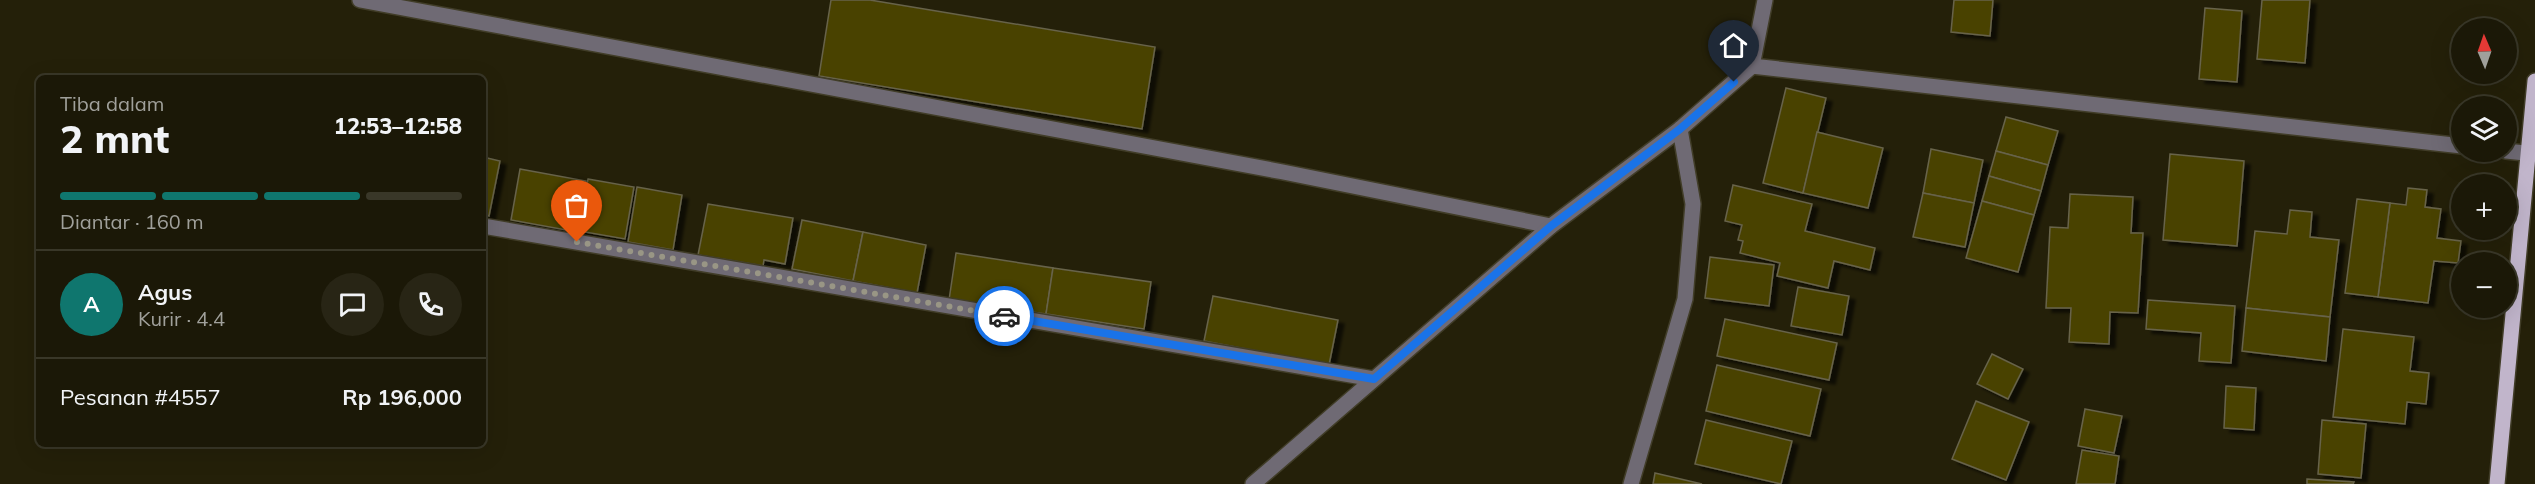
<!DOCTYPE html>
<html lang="id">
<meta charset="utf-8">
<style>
body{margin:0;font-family:Mulish,sans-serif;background:#282515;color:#f1f3f6;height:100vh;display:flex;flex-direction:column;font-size:22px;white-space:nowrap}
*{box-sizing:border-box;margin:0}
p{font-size:20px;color:#a0a09b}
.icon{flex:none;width:33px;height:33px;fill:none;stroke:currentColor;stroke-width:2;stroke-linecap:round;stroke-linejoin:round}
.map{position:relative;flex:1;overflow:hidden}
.details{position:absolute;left:36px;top:75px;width:450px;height:372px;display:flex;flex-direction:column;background:#1b1807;border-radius:9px;box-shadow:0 6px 24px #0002,0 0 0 2px #393728}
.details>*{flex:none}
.needle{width:39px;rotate:358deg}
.controls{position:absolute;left:2451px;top:18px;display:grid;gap:12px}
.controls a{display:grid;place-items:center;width:66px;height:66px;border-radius:50%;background:#1b1807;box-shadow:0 6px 24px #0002,0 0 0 2px #393728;font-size:30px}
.pin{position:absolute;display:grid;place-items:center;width:51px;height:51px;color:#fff;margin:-62px -26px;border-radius:50% 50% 50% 0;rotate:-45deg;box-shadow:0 0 6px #0007}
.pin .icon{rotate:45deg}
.courier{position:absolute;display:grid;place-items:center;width:60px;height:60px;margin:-30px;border:4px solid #1a73e8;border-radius:50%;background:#fff;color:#222;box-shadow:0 2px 8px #0007}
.summary em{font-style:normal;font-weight:800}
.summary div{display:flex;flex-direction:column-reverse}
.summary{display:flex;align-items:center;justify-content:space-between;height:102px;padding:0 24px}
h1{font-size:39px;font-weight:800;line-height:45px}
.bar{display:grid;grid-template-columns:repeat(4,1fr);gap:9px 6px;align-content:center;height:72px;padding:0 24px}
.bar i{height:8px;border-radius:4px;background:#393728}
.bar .selected{background:#0f766e}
.bar p{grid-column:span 4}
.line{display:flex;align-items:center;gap:15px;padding:0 24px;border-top:2px solid #393728}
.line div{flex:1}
.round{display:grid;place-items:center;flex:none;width:63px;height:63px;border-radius:32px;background:#282515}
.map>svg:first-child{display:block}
.building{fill:#4a4206;stroke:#67634a;stroke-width:1.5;filter:url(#shadow)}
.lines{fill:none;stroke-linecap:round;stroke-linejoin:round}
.minor-casing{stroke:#413d28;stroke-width:18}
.major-casing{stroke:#413d28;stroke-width:18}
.minor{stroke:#6f6a74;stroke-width:15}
.major{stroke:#c1b5cb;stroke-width:15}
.done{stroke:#999685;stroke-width:6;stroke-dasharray:0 10.8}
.route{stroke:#1a73e8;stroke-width:8}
</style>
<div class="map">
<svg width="2535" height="484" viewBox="0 0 2535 484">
<defs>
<filter id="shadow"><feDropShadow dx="6" dy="4" stdDeviation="1.5" flood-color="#0009"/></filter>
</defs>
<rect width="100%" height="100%" fill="#242009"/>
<!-- building -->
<g class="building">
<polygon points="831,0 870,0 1155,47 1142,129 819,76"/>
<polygon points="1954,0 1993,0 1990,36 1951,32"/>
<polygon points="2262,0 2310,0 2305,63 2257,59"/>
<polygon points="2205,8 2242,11 2237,82 2199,79"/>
<polygon points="1786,88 1826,98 1803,193 1763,183"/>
<polygon points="2006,117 2058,131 2048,165 1996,151"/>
<polygon points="1817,132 1883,148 1868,208 1803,193"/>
<polygon points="1931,149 1983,160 1974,203 1923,193"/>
<polygon points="1996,151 2048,165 2041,191 1989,176"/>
<polygon points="2170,154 2244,161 2237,246 2163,240"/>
<polygon points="483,157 500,161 489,216 483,214"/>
<polygon points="520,169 586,181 577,232 511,220"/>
<polygon points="1989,176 2041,191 2034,215 1982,201"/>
<polygon points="588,179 634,187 625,239 579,231"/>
<polygon points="1733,185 1812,204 1805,231 1875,248 1870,270 1834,261 1828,288 1777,276 1780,263 1740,253 1743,241 1738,240 1742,225 1725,221"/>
<polygon points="637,187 682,195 673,250 628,242"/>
<polygon points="2408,188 2427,190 2425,207 2441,209 2437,238 2461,241 2458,263 2434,261 2428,303 2378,297 2390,203 2406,205"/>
<polygon points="1923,193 1974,203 1965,247 1913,237"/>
<polygon points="2070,194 2133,197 2131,233 2143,233 2138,313 2110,312 2109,344 2069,342 2071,308 2046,308 2050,227 2068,228"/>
<polygon points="2357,199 2390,203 2378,297 2345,293"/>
<polygon points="1982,201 2034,215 2018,272 1966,258"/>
<polygon points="708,204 793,218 785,264 764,260 763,266 698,255"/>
<polygon points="2290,210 2312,212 2310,237 2339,240 2330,317 2246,308 2255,231 2287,234"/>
<polygon points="802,220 863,232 853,281 792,269"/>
<polygon points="863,232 926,245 917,293 853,281"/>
<polygon points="956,253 1053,268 1046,314 949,300"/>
<polygon points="1710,257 1774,265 1769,306 1705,298"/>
<polygon points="1053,268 1151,282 1144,329 1046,314"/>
<polygon points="1798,287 1849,296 1842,335 1791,326"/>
<polygon points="1213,296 1338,320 1329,365 1204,341"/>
<polygon points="2148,300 2235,306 2231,363 2199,361 2201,333 2146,329"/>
<polygon points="2246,308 2330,317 2326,361 2242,351"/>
<polygon points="1725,319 1837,343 1829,380 1717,356"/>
<polygon points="2343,329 2414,337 2410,371 2429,373 2426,404 2407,402 2405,424 2333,417"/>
<polygon points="1992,354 2023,369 2008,399 1977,384"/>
<polygon points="1717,365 1821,389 1810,436 1706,411"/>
<polygon points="2226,386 2256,388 2254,430 2224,428"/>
<polygon points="1976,401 2029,422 2006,480 1952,459"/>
<polygon points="2085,409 2122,416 2114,453 2078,446"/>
<polygon points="1706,420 1792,441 1781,484 1695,464"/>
<polygon points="2322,420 2366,424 2361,478 2318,474"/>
<polygon points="2082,450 2119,456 2115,484 2076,484"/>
<polygon points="1655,473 1702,484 1653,484"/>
<polygon points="2307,479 2354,482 2353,484 2307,484"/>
</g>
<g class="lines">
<defs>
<g id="minor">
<polyline points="360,0 1283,172 1551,226"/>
<polyline points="1752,66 1765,0"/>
<polyline points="2506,151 2535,154"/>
<polyline points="483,226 1374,379"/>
<polyline points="1253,484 1551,226 1680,129 1752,66 2462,146"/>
<polyline points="1631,484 1685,299 1693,204 1680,129"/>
</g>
<polyline id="major" points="2497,484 2535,81"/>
</defs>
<!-- minor casing -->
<use href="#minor" class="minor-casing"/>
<!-- major casing -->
<use href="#major" class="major-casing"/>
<!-- minor -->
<use href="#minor" class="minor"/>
<!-- major -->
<use href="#major" class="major"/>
</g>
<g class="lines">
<!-- done -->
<polyline class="done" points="577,242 1004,316"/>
<!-- route -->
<polyline class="route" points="1004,316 1374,379 1551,226 1680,129 1734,82"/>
</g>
</svg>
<div class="controls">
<a><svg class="needle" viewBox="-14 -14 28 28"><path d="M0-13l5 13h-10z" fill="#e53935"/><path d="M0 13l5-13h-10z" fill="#a0a09b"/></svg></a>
<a><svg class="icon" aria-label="layers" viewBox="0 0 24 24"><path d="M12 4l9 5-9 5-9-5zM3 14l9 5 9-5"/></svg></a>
<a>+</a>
<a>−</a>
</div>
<div class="pin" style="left:577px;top:242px;background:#ea580c"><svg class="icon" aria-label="bag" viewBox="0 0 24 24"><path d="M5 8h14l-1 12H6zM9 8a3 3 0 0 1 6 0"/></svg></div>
<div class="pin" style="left:1734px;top:82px;background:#1f2937"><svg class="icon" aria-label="home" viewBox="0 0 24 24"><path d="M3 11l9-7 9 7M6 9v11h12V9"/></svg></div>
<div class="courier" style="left:1004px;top:316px"><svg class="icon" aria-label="car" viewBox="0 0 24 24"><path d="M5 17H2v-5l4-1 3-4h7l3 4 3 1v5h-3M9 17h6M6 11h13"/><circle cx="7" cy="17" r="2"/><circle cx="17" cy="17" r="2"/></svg></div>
<section class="details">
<div class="summary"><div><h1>2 mnt</h1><p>Tiba dalam</p></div><em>12:53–12:58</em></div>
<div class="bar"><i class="selected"></i><i class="selected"></i><i class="selected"></i><i></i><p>Diantar · 160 m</p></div>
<div class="line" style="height:108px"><b class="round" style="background:#0f766e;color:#fff">A</b><div><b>Agus</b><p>Kurir · 4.4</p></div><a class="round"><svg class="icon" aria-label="chat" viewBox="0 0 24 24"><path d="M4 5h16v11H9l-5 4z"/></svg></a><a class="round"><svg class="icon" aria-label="phone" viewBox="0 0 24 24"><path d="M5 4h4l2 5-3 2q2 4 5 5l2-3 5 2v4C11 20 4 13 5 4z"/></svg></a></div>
<div class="line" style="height:78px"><div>Pesanan #4557</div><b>Rp 196,000</b></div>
</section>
</div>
